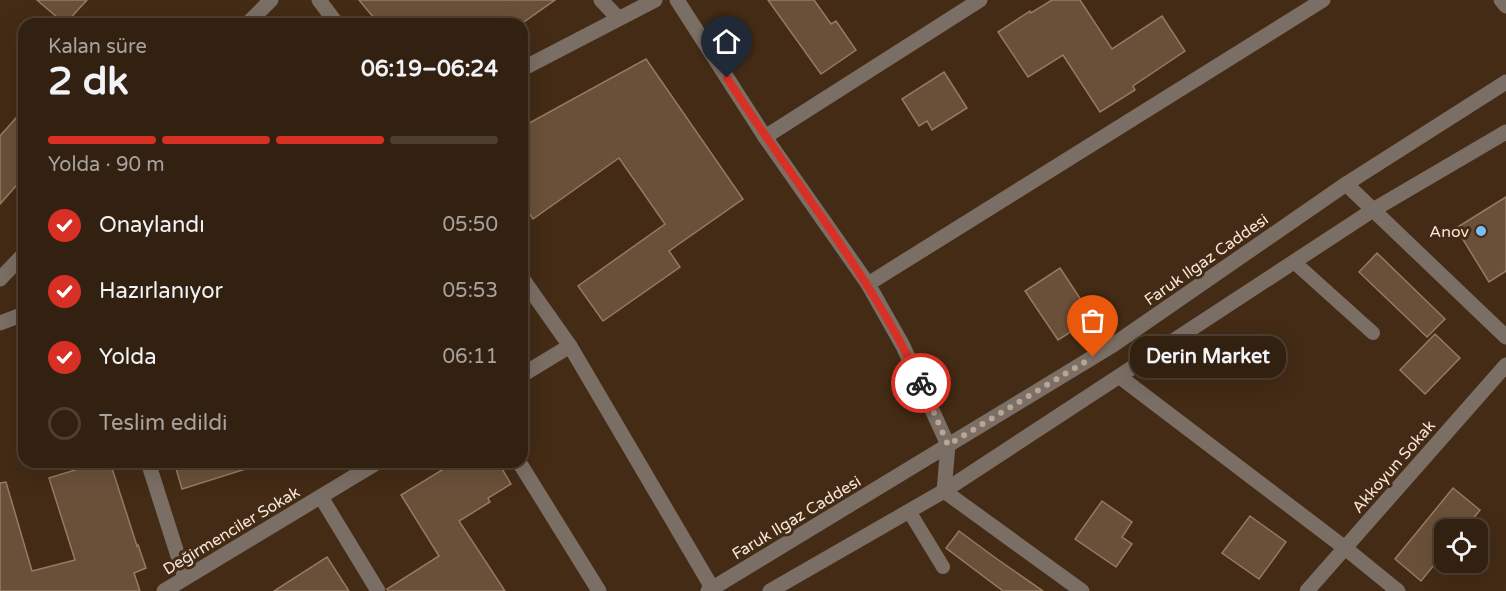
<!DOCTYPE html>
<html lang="tr">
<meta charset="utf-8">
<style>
body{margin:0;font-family:"Varela Round",sans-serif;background:#3a2819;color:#f1f3f6;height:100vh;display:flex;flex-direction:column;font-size:22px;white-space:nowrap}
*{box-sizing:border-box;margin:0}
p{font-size:20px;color:#a8a39f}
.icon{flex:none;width:33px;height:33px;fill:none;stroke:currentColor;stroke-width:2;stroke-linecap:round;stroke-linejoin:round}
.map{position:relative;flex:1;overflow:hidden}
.panel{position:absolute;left:18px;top:18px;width:510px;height:450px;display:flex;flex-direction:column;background:#322010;border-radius:18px;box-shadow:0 6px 24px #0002,0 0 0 2px #4d3e30}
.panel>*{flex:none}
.controls{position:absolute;left:1434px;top:519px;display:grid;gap:12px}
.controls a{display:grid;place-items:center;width:54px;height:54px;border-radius:12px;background:#322010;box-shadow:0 6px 24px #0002,0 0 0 2px #4d3e30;font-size:30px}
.pin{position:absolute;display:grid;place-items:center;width:51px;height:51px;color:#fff;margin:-62px -26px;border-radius:50% 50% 50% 0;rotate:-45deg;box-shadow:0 0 6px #0007}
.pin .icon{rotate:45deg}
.courier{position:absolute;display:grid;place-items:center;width:60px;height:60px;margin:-30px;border:4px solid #d93025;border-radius:50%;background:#fff;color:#222;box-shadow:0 2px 8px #0007}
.bubble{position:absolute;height:42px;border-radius:18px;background:#322010;box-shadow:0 6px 24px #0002,0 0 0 2px #4d3e30;font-size:20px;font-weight:700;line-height:42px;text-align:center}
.head em{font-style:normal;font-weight:700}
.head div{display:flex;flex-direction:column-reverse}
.head{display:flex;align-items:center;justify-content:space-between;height:102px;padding:0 30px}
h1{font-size:39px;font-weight:700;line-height:45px}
.bar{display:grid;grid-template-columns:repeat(4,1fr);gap:9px 6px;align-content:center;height:72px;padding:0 30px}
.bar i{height:8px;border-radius:4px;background:#4d3e30}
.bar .active{background:#d93025}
.bar p{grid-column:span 4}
ol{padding:0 30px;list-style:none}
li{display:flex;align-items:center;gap:18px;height:66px}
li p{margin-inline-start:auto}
li .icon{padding:6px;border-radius:50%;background:#d93025;color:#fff;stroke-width:4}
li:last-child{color:#a8a39f}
li i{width:33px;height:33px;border:3px solid #4d3e30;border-radius:50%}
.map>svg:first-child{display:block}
.building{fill:#6a5039;stroke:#967a62;stroke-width:1.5}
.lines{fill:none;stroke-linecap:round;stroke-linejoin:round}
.service{stroke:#7b6e64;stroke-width:14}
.minor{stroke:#7b6e64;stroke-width:15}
.tertiary{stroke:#7b6e64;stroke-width:15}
.done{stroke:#b8a594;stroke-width:6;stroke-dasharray:0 10.8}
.route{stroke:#d93025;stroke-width:8}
.poi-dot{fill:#76c0f7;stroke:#432b15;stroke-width:2}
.labels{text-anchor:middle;stroke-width:6;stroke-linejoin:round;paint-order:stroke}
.poi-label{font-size:16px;fill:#f7e7d9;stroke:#432b15;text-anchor:end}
.street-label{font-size:16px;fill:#f7e7d9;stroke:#432b15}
</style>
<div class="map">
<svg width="1506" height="591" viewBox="0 0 1506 591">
<rect width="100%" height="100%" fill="#432b15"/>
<!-- building -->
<g class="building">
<polygon points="37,0 87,0 65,24"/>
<polygon points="359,0 555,0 521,24 379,24"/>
<polygon points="768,0 814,0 831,24 836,21 856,50 821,74"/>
<polygon points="1052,0 1080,0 1112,49 1162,16 1185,51 1133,86 1135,90 1100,112 1063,55 1028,77 998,32 1030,11 1031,13"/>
<polygon points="646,59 743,199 669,251 680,267 603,321 578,286 665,224 619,158 533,219 522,203 522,127"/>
<polygon points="944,72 967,108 932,130 927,121 919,126 902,99"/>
<polygon points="24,109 24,177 0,204 0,136"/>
<polygon points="1506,197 1506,271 1489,282 1456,228"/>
<polygon points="1377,253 1445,319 1427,337 1359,272"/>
<polygon points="1060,268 1093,318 1058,340 1025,291"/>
<polygon points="1435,334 1460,358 1425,394 1400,370"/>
<polygon points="101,462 110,462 137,546 138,545 146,568 134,573 140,591 0,591 0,483 6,482 32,571 75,560 49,478"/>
<polygon points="174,462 251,462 252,467 182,489"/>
<polygon points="455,462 498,462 511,484 488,498 490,502 459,521 505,591 388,591 387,589 439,556 401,495"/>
<polygon points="1453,488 1480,510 1464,530 1444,530 1444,553 1421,581 1395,559"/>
<polygon points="1102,501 1132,522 1122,537 1132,544 1116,567 1075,539"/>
<polygon points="1250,516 1286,542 1259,579 1222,553"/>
<polygon points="959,531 997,559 1043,591 1003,591 946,548"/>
<polygon points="327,557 349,591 274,591"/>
</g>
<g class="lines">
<!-- service -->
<g class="service">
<polyline points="1294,262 1373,333"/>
<polyline points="909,511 943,567"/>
</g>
<!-- minor -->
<g class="minor">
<polyline points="319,0 337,24"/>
<polyline points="601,0 618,18"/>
<polyline points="677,0 765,137 868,284 903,346 948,445 944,491 1082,591"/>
<polyline points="1501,0 1506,6"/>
<polyline points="247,24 271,0"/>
<polyline points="522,69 655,0"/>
<polyline points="765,137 980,0"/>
<polyline points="1346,184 1506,337"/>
<polyline points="522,278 570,346 714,591"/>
<polyline points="0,279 24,254"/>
<polyline points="868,284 1323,0"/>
<polyline points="0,323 24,314"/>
<polyline points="522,375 570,346"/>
<polyline points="1120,377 1345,548 1398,591"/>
<polyline points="148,462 185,578"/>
<polyline points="519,462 599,591"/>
<polyline points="321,497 378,591"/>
<polyline points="164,591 378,462"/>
<polyline points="1307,591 1506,365"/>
</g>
<!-- tertiary -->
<g class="tertiary">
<polyline points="708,591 1113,345 1346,184 1506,82"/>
<polyline points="770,591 944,491 1373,210 1506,132"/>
</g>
</g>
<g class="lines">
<!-- done -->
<polyline class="done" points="921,383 948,445 1093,357"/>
<!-- route -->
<path class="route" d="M727 78C792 180 870 274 921 383"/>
</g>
<!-- markers -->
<circle class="poi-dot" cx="1481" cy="231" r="6"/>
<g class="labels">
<!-- poi labels -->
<g class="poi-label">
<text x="1469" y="237">Anov</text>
</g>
<!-- street labels -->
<g class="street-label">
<text transform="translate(1206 259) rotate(-35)" y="6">Faruk Ilgaz Caddesi</text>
<text transform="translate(1393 466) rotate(-49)" y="6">Akkoyun Sokak</text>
<text transform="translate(796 517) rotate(-31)" y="6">Faruk Ilgaz Caddesi</text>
<text transform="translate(231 530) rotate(-31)" y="6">Değirmenciler Sokak</text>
</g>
</g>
</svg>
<div class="controls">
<a><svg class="icon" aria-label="locate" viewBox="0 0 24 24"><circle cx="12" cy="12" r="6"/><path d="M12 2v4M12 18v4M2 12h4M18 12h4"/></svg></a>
</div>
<div class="pin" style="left:1093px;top:357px;background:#ea580c"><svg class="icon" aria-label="bag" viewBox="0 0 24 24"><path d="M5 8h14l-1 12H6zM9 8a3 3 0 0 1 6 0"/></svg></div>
<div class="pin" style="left:727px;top:78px;background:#1f2937"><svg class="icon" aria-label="home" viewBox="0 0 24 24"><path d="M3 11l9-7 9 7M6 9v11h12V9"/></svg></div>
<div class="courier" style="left:921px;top:383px"><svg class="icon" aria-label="bike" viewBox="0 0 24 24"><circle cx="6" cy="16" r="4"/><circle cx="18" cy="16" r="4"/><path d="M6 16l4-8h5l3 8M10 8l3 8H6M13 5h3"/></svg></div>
<div class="bubble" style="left:1130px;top:336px;width:156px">Derin Market</div>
<section class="panel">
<div class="head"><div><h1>2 dk</h1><p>Kalan süre</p></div><em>06:19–06:24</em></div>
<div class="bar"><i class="active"></i><i class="active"></i><i class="active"></i><i></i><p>Yolda · 90 m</p></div>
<ol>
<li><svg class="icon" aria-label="check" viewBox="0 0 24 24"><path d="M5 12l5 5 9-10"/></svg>Onaylandı<p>05:50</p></li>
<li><svg class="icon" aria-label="check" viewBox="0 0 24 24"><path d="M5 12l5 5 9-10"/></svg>Hazırlanıyor<p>05:53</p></li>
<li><svg class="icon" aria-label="check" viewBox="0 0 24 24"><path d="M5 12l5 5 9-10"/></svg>Yolda<p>06:11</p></li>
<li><i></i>Teslim edildi</li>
</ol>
</section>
</div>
